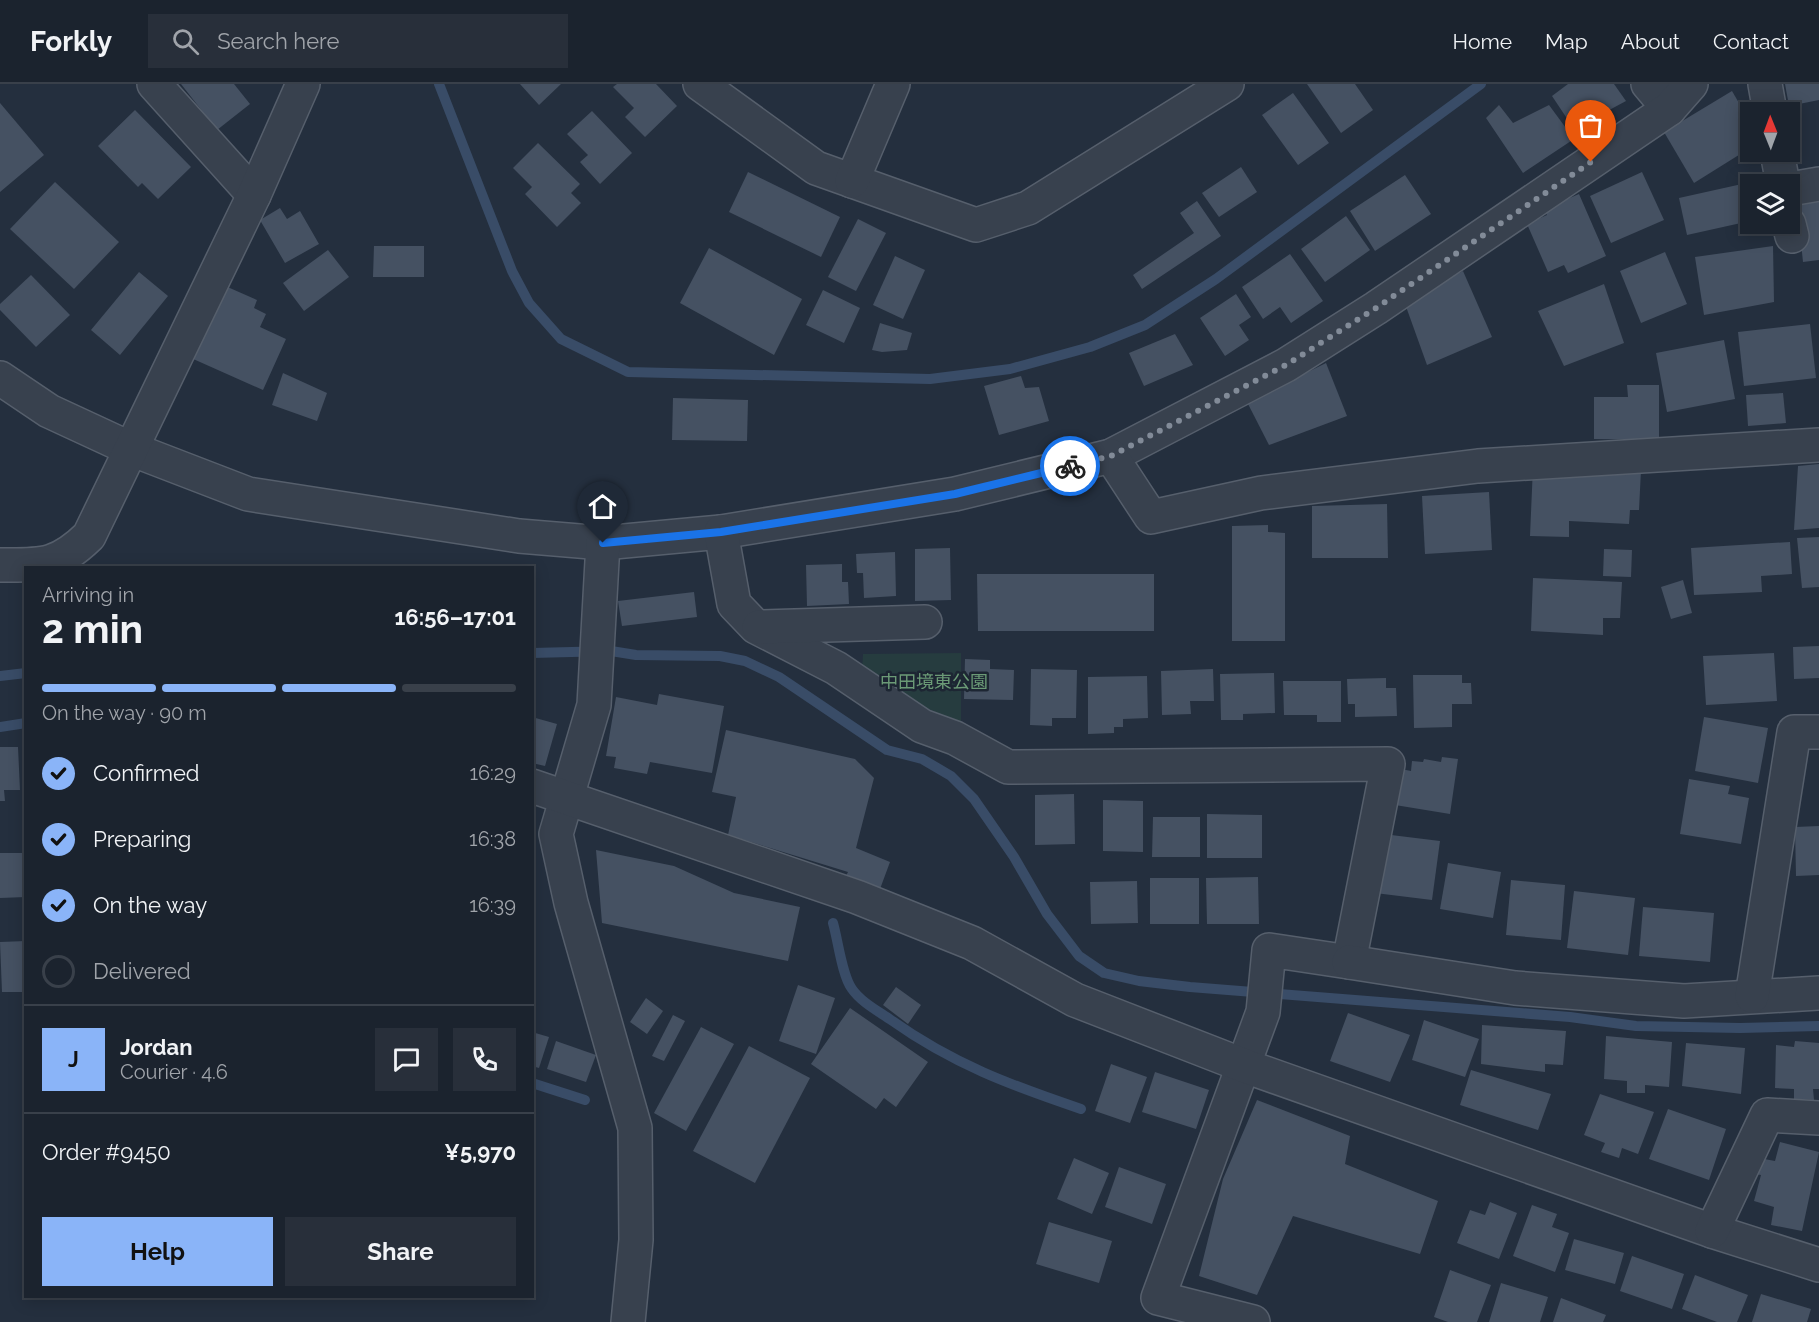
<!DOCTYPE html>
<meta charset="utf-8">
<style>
body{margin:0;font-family:Raleway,"Noto Sans JP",sans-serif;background:#282f3a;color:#f1f3f6;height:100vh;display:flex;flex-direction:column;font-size:22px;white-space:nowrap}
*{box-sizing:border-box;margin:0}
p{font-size:20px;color:#a0a4aa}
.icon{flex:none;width:33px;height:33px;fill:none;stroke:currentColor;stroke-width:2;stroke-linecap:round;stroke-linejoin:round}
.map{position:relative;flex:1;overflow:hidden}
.panel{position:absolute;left:24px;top:482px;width:510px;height:732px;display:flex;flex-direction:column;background:#1b232e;border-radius:0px;box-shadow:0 3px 15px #0003,0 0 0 2px #39404a}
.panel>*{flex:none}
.needle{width:39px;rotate:359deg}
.tools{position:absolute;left:1740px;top:18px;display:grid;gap:12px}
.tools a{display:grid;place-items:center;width:60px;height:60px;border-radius:0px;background:#1b232e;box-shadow:0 3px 15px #0003,0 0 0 2px #39404a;font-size:30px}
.pin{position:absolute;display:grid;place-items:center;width:51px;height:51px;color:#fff;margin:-62px -26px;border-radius:50% 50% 50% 0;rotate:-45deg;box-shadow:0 0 6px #0007}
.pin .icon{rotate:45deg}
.courier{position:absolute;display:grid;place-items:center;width:60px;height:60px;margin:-30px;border:4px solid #1a73e8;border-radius:50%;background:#fff;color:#222;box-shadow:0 2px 8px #0007}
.overview em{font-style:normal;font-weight:700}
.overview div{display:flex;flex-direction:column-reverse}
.overview{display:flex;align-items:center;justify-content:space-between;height:102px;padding:0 18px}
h1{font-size:39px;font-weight:700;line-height:45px}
.bar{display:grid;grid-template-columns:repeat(4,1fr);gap:9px 6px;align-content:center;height:72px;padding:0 18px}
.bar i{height:8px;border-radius:4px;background:#39404a}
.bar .active{background:#8ab4f8}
.bar p{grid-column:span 4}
.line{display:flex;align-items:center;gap:15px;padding:0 18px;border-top:2px solid #39404a}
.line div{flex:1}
.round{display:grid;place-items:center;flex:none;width:63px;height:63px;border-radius:0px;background:#282f3a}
ol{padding:0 18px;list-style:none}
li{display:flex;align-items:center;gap:18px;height:66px}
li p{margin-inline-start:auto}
li .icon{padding:6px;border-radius:50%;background:#8ab4f8;color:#111;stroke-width:4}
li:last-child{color:#a0a4aa}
li i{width:33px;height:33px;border:3px solid #39404a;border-radius:50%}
.action{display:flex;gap:12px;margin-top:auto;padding:12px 18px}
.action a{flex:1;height:69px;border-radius:0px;background:#8ab4f8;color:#111;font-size:24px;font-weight:700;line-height:69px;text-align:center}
.action a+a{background:#282f3a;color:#f1f3f6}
header{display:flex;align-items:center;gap:36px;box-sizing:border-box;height:84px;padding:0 30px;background:#1b232e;border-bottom:2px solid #39404a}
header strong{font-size:28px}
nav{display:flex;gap:33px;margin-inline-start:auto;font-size:21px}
.search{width:420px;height:54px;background:#282f3a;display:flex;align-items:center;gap:15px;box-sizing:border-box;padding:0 21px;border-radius:0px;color:#a0a4aa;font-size:22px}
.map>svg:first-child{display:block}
.green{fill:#263c3f}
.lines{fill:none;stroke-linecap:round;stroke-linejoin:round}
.stream{stroke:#394c67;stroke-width:10}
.building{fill:#455162}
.minor-casing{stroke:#565f6c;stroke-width:36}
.minor{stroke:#38414e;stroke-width:33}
.done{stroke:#828b98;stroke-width:6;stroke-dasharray:0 10.8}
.route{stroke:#1a73e8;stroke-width:8}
.labels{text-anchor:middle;stroke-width:5;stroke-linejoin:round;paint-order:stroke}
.park-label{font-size:18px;fill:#6b9a76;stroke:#1d2633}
</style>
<header>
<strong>Forkly</strong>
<div class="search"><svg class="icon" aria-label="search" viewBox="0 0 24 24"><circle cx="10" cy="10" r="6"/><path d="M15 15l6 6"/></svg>Search here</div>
<nav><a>Home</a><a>Map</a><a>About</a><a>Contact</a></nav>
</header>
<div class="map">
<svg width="1819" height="1238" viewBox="0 0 1819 1238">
<rect width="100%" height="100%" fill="#242f3e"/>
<!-- green -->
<polygon class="green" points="961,569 961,638 913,619 862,586 863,570"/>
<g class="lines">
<!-- stream -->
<g class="stream">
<polyline points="439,0 512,187 529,219 561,255 628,288 930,295 1010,285 1090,263 1145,241 1216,195 1481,0"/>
<polyline points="532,569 611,567 636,571 720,572 745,577 779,593 887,666 922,675 951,692 974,715 1014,773 1047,830 1079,872 1104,889 1139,897 1190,903 1570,933 1636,942 1740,944 1819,942"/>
<polyline points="0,592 26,589"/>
<polyline points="0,643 26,639"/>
<path d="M833 839C838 856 842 892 852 905 861 918 878 927 891 936 953 980 1010 1001 1081 1025"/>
<polyline points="532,999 585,1016"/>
</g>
</g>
<!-- building -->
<g class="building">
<polygon points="181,0 234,0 250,20 217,46"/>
<polygon points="520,0 561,0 539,21"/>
<polygon points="617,0 656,0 677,22 645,53 625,33 634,24 613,3"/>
<polygon points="1307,0 1355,0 1373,26 1341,49"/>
<polygon points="1568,0 1614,0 1626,17 1574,45 1552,12"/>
<polygon points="1785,0 1819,0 1819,16 1789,22"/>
<polygon points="1732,7 1750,38 1750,64 1694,99 1664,48"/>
<polygon points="1293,9 1329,59 1298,81 1262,31"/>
<polygon points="0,19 44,71 0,108"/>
<polygon points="1499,21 1513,39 1549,21 1574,55 1523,89 1486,34"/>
<polygon points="135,26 191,83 158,115 142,99 138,103 98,62"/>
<polygon points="592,27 632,69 600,100 580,78 588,71 567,50"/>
<polygon points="538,59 580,100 571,109 581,119 557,143 525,110 532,103 513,84"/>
<polygon points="1241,83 1257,108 1219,133 1202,109"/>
<polygon points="748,88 840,133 821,173 729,128"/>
<polygon points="1642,88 1664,136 1611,159 1590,112"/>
<polygon points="1405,91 1431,130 1375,167 1350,127"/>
<polygon points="55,98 119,158 74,205 10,145"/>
<polygon points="1742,100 1750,137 1687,151 1679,114"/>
<polygon points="1579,110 1606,172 1568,189 1564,181 1548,188 1527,140 1547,131 1544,125"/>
<polygon points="1197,117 1221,152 1142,205 1133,191 1194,149 1180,129"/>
<polygon points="1819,117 1819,176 1803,178 1797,120"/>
<polygon points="280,124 287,135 300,127 319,160 285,179 260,136"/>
<polygon points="1346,132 1370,166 1325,198 1301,165"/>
<polygon points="858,135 886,149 856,207 828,193"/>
<polygon points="374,162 424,162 424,193 373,193"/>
<polygon points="1773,162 1774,218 1704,231 1695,173"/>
<polygon points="709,164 802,215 774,271 680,219"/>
<polygon points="328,166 349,193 304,227 283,199"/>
<polygon points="1665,168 1687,220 1641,239 1620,187"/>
<polygon points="1290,170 1323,217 1291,239 1280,223 1263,235 1242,203"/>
<polygon points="895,172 925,186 903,235 873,221"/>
<polygon points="1463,187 1492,253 1427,281 1404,217"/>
<polygon points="139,188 168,212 120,271 91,246"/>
<polygon points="31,191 70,231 36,263 0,226 0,220"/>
<polygon points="1604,200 1624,259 1564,282 1538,227"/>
<polygon points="223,201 257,216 254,224 266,230 260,243 286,255 263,306 191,274"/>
<polygon points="823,206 860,224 844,259 806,241"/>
<polygon points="1236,210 1251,233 1239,241 1249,256 1225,272 1200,234"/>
<polygon points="880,239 912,249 907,266 882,268 872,266"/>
<polygon points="1810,240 1816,294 1744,302 1738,248"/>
<polygon points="1175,250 1193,281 1144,302 1129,269"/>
<polygon points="1724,256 1735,315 1667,328 1656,269"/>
<polygon points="1326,279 1347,332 1269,361 1247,318"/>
<polygon points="283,289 327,309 317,337 272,321"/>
<polygon points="1021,292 1025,304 1039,303 1049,337 999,351 984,302"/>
<polygon points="1627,301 1659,301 1659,356 1594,355 1594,313 1628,313"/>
<polygon points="1783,309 1786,339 1748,342 1746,311"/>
<polygon points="673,314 748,316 747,357 672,356"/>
<polygon points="1819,380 1819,444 1794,446 1798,382"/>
<polygon points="1533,382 1641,386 1639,426 1630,426 1629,440 1569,437 1569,453 1530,452"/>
<polygon points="1489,408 1492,466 1425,470 1422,412"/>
<polygon points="1387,420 1388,474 1312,474 1312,422"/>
<polygon points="1268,441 1268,448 1285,449 1285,557 1232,557 1232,442"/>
<polygon points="1819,453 1819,503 1802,504 1797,454"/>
<polygon points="1790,458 1792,490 1761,492 1762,508 1694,511 1691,464"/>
<polygon points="950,464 951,516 915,517 915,465"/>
<polygon points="1604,465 1632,466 1631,493 1603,492"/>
<polygon points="895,468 896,512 864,514 863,489 857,489 856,470"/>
<polygon points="842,480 842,498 848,498 849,520 807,522 806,481"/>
<polygon points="977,490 1154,490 1154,547 978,547"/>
<polygon points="1533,494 1622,498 1620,534 1603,534 1603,551 1531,547"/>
<polygon points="1683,496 1692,529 1671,535 1661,503"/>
<polygon points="694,508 697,533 622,542 618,517"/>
<polygon points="1819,562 1819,594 1794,595 1793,563"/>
<polygon points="1774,569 1777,617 1706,621 1703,572"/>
<polygon points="965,575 990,576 990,585 1014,586 1013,616 964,615"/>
<polygon points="1031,585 1077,586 1076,634 1052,634 1052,642 1030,641"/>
<polygon points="1213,585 1214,617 1190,617 1191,630 1162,631 1161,587"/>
<polygon points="1274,589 1275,629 1243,630 1243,636 1221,636 1220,590"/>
<polygon points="1413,591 1462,591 1462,599 1471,599 1472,620 1452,620 1452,643 1414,644"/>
<polygon points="1147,592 1148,634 1123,635 1123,643 1114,643 1114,649 1088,650 1088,593"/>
<polygon points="1386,594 1386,604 1396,604 1397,632 1355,633 1355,620 1348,620 1347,595"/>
<polygon points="1283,597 1341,597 1341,638 1317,638 1317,631 1284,631"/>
<polygon points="659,610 724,622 712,689 650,678 647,690 614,684 616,673 606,672 616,613 657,621"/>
<polygon points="532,633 557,640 545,682 532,679"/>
<polygon points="1704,633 1768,644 1758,699 1695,687"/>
<polygon points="726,646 855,675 874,694 856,764 890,778 880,805 846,792 848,788 728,751 736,713 712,708"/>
<polygon points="0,663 18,663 20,706 4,706 5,717 0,717"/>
<polygon points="1442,673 1458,675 1450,730 1395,721 1401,685 1411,687 1412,677 1423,678 1424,675 1441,678"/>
<polygon points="1689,695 1730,702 1728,710 1749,714 1741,760 1680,750"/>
<polygon points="1074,710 1075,760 1035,761 1035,711"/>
<polygon points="1103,716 1143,717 1143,768 1103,767"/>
<polygon points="1207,730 1262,731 1262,774 1207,774"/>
<polygon points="1153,733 1200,733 1200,773 1152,773"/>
<polygon points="1819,742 1819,791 1796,792 1795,743"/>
<polygon points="1383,750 1440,757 1432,816 1375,809"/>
<polygon points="596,766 674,782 734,809 800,823 788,877 602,839"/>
<polygon points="0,769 26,769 26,813 0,814"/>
<polygon points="1448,779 1501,788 1493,834 1440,825"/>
<polygon points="1258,793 1259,840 1207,840 1206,794"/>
<rect x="1150" y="794" width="49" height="46"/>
<polygon points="1511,796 1565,801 1561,856 1506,851"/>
<polygon points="1137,797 1138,839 1091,840 1090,798"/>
<polygon points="1574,807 1635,814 1628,871 1567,864"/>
<polygon points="1643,823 1714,829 1710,878 1639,872"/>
<polygon points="26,857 26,908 2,908 0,858"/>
<polygon points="798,901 835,914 816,970 779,957"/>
<polygon points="896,903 921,921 908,940 883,921"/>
<polygon points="646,914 663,927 647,950 630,938"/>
<polygon points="850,924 928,978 896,1023 884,1014 876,1025 811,980"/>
<polygon points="1348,929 1410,951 1390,998 1330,977"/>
<polygon points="673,931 685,937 664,977 652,972"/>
<polygon points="1424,936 1479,955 1465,993 1412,976"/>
<polygon points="1482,941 1566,947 1563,981 1545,980 1545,988 1481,980"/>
<polygon points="701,943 734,960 686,1047 654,1029"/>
<polygon points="532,948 549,953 539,984 532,982"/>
<polygon points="1606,952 1672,958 1669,1003 1645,1001 1645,1009 1627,1009 1627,997 1604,995"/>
<polygon points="556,957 596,971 586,998 547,985"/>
<polygon points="1795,957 1819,959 1819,1005 1813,1005 1814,1016 1794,1015 1794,1005 1775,1004 1776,961 1794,963"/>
<polygon points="1686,959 1745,964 1741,1010 1682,1002"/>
<polygon points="749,962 810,994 755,1099 693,1067"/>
<polygon points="1111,980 1147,993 1130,1039 1095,1027"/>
<polygon points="1471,986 1551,1010 1538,1046 1460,1021"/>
<polygon points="1155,988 1209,1006 1196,1045 1142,1028"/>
<polygon points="1600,1010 1654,1028 1638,1070 1622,1064 1619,1074 1601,1068 1605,1059 1584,1051"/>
<polygon points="1257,1016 1350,1052 1345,1080 1438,1117 1420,1170 1293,1132 1257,1211 1199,1192 1223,1095"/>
<polygon points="1668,1025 1726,1045 1709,1096 1649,1075"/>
<polygon points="1780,1058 1819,1068 1802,1147 1771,1141 1774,1123 1754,1117 1761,1091 1755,1090 1759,1074 1775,1077"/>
<polygon points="1074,1074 1109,1089 1092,1130 1057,1115"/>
<polygon points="1119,1083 1166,1100 1152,1140 1105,1123"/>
<polygon points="1490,1118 1517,1129 1499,1175 1457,1159 1470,1126 1485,1131"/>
<polygon points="1532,1121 1557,1130 1552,1143 1569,1149 1555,1188 1513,1172"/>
<polygon points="1049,1138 1112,1157 1099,1199 1036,1180"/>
<polygon points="1574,1155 1624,1169 1615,1200 1565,1186"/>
<polygon points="1632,1172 1684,1190 1672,1225 1620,1207"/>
<polygon points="1450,1186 1491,1201 1477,1238 1448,1238 1434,1233"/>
<polygon points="1695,1191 1748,1211 1737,1238 1717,1238 1682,1225"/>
<polygon points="1501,1199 1548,1213 1540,1238 1489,1238"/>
<polygon points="1761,1210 1811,1225 1807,1238 1752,1238"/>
<polygon points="1561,1214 1606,1231 1603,1238 1553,1238"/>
</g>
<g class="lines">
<defs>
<g id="minor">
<polyline points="154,0 254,111"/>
<polyline points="700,0 816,84 976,141 1028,124 1227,0"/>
<polyline points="1648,0 1669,25"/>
<polyline points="1765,0 1770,28"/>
<polyline points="1777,68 1783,100"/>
<polyline points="852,97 893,0"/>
<polyline points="1790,105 1819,100"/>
<polyline points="1789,140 1792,152"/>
<polyline points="0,294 49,327 131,365 248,410 519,452 603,459 721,448 955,410 1111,372 1286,281 1376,224 1669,25 1691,0"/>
<polyline points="1111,372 1151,433 1261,409 1478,382 1819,361"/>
<polyline points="721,448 734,520 756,543 836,584 922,642 955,654 1008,683 1388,680 1349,878 1269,866 1263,928 1158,1214 1253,1238"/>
<polyline points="603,459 594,621 556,750 571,819 635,1044 636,1156 628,1238"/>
<path d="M0 481C42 481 57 483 89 452L254 111 303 0"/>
<polyline points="759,543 925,538"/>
<polyline points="532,702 857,813 972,859 1075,916 1245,982 1712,1147 1819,1181"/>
<polyline points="1349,878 1515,904 1684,917 1819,909"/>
<polyline points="1752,912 1794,648 1819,648"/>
<polyline points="1712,1147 1767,1031 1819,1034"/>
</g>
</defs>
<!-- minor casing -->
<use href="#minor" class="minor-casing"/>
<!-- minor -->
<use href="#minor" class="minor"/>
</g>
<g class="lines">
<!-- done -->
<polyline class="done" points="1070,382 1111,372 1286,281 1376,224 1591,78"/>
<!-- route -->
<polyline class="route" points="603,459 721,448 955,410 1070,382"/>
</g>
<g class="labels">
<!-- park labels -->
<g class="park-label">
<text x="934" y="604">中田境東公園</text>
</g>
</g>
</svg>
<div class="tools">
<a><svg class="needle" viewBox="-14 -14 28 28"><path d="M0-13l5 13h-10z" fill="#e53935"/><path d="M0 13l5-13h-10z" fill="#a0a4aa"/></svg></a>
<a><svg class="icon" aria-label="layers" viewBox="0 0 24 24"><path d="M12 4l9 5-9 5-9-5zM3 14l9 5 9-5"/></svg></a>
</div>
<div class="pin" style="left:1591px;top:78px;background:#ea580c"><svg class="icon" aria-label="bag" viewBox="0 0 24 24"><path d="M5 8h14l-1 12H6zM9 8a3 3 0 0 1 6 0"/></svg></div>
<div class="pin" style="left:603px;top:459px;background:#1f2937"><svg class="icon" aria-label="home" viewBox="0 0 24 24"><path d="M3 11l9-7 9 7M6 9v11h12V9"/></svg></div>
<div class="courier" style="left:1070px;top:382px"><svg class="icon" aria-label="bike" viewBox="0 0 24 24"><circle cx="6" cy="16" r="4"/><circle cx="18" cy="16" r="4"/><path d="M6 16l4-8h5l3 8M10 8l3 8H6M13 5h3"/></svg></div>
<section class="panel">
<div class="overview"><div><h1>2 min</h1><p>Arriving in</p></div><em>16:56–17:01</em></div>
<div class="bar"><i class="active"></i><i class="active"></i><i class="active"></i><i></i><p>On the way · 90 m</p></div>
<ol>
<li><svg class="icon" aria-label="check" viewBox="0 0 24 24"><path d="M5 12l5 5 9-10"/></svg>Confirmed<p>16:29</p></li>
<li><svg class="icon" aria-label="check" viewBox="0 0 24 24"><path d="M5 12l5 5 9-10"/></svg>Preparing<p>16:38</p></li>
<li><svg class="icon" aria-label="check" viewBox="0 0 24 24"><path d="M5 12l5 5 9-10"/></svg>On the way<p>16:39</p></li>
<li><i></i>Delivered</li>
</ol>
<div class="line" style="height:108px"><b class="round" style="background:#8ab4f8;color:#111">J</b><div><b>Jordan</b><p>Courier · 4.6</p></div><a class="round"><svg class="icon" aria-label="chat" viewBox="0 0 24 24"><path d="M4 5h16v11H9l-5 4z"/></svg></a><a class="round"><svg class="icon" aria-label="phone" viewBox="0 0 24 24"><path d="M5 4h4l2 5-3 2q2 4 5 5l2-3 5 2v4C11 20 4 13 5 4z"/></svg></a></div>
<div class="line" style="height:78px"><div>Order #9450</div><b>¥5,970</b></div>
<div class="action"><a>Help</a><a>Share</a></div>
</section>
</div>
